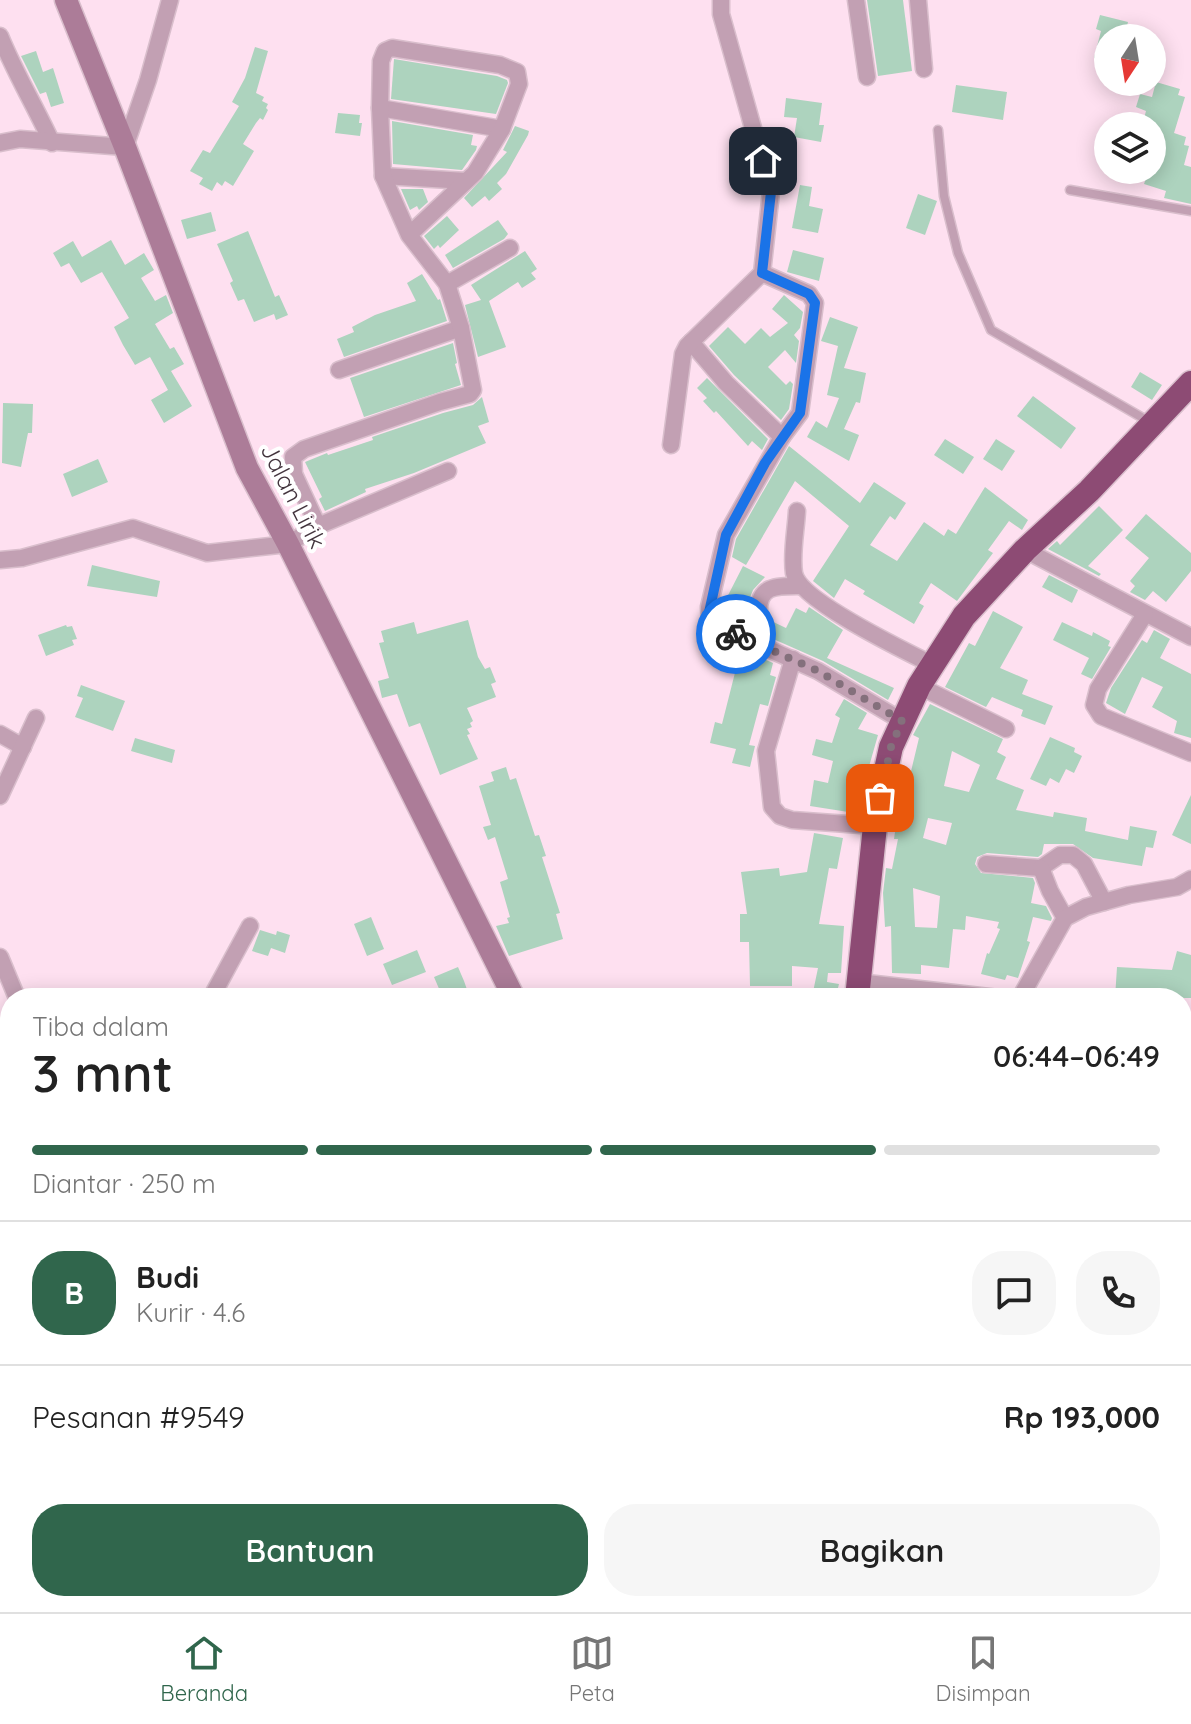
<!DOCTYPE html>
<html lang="id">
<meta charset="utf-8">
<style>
body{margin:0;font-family:Quicksand,sans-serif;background:#f6f6f6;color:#222;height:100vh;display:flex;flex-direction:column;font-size:30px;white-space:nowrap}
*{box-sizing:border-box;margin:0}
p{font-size:26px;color:#767676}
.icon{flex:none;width:44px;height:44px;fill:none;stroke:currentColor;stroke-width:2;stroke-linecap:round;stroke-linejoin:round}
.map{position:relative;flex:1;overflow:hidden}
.side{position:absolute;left:0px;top:988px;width:1192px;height:624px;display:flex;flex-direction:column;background:#fff;border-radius:32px 32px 0 0;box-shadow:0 4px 20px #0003}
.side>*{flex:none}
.needle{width:52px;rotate:192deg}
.tools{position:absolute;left:1094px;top:24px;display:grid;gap:16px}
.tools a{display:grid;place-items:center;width:72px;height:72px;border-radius:50%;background:#fff;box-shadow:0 4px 20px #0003;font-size:40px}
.pin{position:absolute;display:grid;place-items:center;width:68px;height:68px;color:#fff;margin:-34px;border-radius:16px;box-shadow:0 4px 12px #0006}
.courier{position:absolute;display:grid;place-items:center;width:80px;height:80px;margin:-40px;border:6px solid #1a73e8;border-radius:50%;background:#fff;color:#222;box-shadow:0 2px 10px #0007}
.head em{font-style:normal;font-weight:600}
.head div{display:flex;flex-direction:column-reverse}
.head{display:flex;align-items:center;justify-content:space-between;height:136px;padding:0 32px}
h1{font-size:52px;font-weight:600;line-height:60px}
.bar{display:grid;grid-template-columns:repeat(4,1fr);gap:12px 8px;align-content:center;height:96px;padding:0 32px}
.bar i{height:10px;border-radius:6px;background:#e0e0e0}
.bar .current{background:#30664c}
.bar p{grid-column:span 4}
.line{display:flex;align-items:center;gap:20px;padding:0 32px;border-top:2px solid #e0e0e0}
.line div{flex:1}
.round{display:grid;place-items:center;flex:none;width:84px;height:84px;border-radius:32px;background:#f6f6f6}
.button{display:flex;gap:16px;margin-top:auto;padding:16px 32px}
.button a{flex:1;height:92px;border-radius:32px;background:#30664c;color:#fff;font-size:32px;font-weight:600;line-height:92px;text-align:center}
.button a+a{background:#f6f6f6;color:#222}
.tab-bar{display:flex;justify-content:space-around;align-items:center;height:112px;border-top:2px solid #e0e0e0;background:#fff;font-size:22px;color:#767676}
.tab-bar a{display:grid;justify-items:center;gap:4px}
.tab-bar .current{color:#30664c}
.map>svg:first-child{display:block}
.building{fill:#add3be;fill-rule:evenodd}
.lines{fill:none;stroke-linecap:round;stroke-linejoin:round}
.lane-casing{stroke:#d9becc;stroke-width:11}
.street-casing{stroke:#d9becc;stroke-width:19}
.secondary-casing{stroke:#d9becc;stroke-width:25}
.highway-casing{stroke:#d9becc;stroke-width:27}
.lane{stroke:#c2a0b3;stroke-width:8}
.street{stroke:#c2a0b3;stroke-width:16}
.secondary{stroke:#ac7c98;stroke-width:22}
.highway{stroke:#8d4b74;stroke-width:24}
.done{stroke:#84707c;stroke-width:8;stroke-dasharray:0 14.4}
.route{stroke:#1a73e8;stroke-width:10}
.labels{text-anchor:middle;stroke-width:8;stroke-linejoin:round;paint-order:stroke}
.street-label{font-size:24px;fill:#43343d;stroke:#fff}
</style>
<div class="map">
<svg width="1191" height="1612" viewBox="0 0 1191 1612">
<rect width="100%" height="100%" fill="#fee0f0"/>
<!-- building -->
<g class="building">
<polygon points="867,0 903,0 912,71 878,76"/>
<polygon points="1100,15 1128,22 1124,38 1108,38 1108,61 1094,58 1101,31 1096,29"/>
<polygon points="255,47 268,51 256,93 264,97 262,101 268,104 266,108 268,110 263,120 260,118 256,123 243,144 254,151 233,186 225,181 222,186 217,182 212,191 199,184 203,178 190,171 203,150 210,153 239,106 232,102 245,78"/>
<polygon points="36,51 43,72 53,68 64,103 51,107 46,92 40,94 21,56"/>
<polygon points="394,59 497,76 507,80 508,83 496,114 391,99"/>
<polygon points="1156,82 1180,89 1178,95 1185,97 1174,133 1186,137 1184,145 1189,146 1184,165 1191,167 1191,204 1164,198 1166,191 1144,184 1149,170 1152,170 1152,126 1142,126 1146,111 1136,107 1140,94 1152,97"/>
<polygon points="956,85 1007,92 1003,120 952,112"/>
<polygon points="786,98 822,103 819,125 824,125 821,142 794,137 797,118 784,117"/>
<polygon points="338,113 360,115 359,123 362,123 360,136 335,133"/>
<polygon points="392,121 473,135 471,145 477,146 476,150 462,170 393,164"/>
<polygon points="515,126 529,131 528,135 506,174 497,183 502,189 489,201 485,196 472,207 464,198 507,152 503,150"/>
<polygon points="800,185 812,187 809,206 823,209 818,233 792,228"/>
<polygon points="401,189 423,189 428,202 419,210 417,206 410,210"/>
<polygon points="918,194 937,201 925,235 906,228"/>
<polygon points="211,212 216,231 187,239 181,220"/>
<polygon points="447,216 459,230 440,248 438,245 434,249 424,236"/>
<polygon points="498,220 508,234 504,239 453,268 445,255"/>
<polygon points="248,231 275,297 279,295 288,315 276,320 274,314 254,322 244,299 238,301 230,283 233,281 217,244"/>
<polygon points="111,240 125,265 144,253 154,270 141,278 155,301 166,295 173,313 155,324 170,349 174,347 184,364 171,371 192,406 164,423 151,400 168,390 150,357 135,365 123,345 114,327 129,318 102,272 81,283 69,263 61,267 53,253 73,241 82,257"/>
<polygon points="793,250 824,258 819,281 787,272"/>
<polygon points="525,251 537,269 531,273 536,279 522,288 518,282 489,301 506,347 478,357 465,305 481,300 471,285"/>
<polygon points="422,274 438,300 440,299 447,321 344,357 337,339 354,332 352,327 375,315 416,301 407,283"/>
<polygon points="784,295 803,312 800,328 794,335 799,341 796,363 785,350 768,367 786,385 790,381 793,384 789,409 781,420 734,375 709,346 728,327 745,344 761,328 770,337 788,323 772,309"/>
<polygon points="830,317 858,327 844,368 866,373 860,403 856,402 844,429 859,435 849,461 807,437 816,421 827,428 839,398 827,395 838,346 821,341"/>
<polygon points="453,343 457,363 455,364 461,385 364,417 350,378"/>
<polygon points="1140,372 1162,385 1152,400 1131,387"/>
<polygon points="707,378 768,439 762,450 752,441 748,446 716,411 714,413 703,401 707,398 697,388"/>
<polygon points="1033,396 1076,428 1061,449 1017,416"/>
<polygon points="482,397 489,422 478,426 486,443 414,473 365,489 366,492 325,511 319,499 322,497 305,462 327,453 328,455 373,440 372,437 443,413 473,405"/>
<polygon points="3,403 33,404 32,433 28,433 21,467 2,463"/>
<polygon points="945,439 974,457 963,474 934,455"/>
<polygon points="996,439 1015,451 1002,471 983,459"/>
<polygon points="789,446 860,503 874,482 906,503 895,520 890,516 870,545 897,561 924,522 944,536 948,529 956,534 985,487 1028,520 1022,530 1009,521 988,550 993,553 957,601 931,583 919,603 924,606 914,624 863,594 865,591 845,579 834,598 813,581 849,526 795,481 746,565 732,557 736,539"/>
<polygon points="98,459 108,482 72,497 63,474"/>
<polygon points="1099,506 1123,530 1088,566 1101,574 1099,576 1048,549 1057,541 1060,545"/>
<polygon points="1146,514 1191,553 1191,571 1166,602 1153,591 1145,600 1130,592 1135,586 1130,581 1149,558 1125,538"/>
<polygon points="92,565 160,581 157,597 87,586"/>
<polygon points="743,566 765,577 753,590 749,600 747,610 752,621 759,623 767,619 786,628 796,608 806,613 809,607 843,630 827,658 894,688 888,700 823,661 721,616 720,611"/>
<polygon points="1049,575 1078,590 1072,603 1042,587"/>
<polygon points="993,611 1023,627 1000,668 1028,680 1022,694 1053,706 1045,725 1021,716 1023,710 992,697 986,707 945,687 969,643 975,646"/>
<polygon points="468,620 478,657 485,669 490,667 496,682 491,684 496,697 467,708 473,721 470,723 472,727 467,729 470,734 467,735 478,759 440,775 420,723 409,727 397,694 382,698 378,681 389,678 379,643 384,642 381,631 414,622 417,634"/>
<polygon points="1062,622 1092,636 1093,632 1110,641 1108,646 1111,647 1092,679 1081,674 1089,658 1053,640"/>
<polygon points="66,625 67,627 72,626 77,639 72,640 74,645 46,656 38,635"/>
<polygon points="1154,630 1170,639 1160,658 1191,674 1191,738 1174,733 1177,721 1152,707 1163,687 1142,677 1125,714 1106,703 1111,688 1142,640 1147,643"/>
<polygon points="741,649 773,663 770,675 776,677 768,706 760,704 749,745 755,746 750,767 732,763 736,749 710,743 715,722 722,724"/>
<polygon points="81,685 125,701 113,731 75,717 83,698 77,696"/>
<polygon points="844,699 867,713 858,729 878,735 868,770 870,770 861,814 810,806 814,780 828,783 833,761 812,755 816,739 832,743 840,718 835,715"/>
<path d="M930 704 1003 739 997 752 1006 757 996 779 1024 790 1016 810 1053 817 1054 812 1087 818 1085 831 1128 840 1130 826 1157 831 1153 848 1146 847 1142 866 1093 858 1073 844H1044L1042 854 1038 857 987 853 977 857 975 864 981 873 1033 878 1035 883 1031 903 1046 906 1052 918 1051 921 1033 917 1027 941 1030 942 1018 978 1007 975 1005 980 981 974 987 953 989 954 1000 929 997 928 999 922 966 916 965 930 953 929 949 968 921 965V974L892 973 891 926 885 927 883 893 886 868 892 869 898 839H894L897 818 892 817 899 786 907 788 919 738 913 735ZM952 751 980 765 969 792 944 786ZM928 818 952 823 946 845 923 838ZM913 888 940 896 937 928 915 927Z"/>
<polygon points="1050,737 1075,748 1074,752 1082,756 1074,773 1066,769 1059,783 1050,778 1046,786 1030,779"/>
<polygon points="135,738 175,750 172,763 131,751"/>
<polygon points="506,767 510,780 516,778 535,836 539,835 546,856 542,857 560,913 556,914 563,939 509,956 496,926 509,923 507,918 510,917 500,882 508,879 495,837 488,840 483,827 491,825 479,786 494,781 491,772"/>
<polygon points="1191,795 1191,844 1172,835"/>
<polygon points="814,833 843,838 837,869 829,868 819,924 844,926 841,973 828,973 827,982 839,984 836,996 813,992 818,968 792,966 792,986 750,986 749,942 740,942 740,914 747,914 741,872 779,868 780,876 807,872"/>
<polygon points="371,917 384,949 367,956 354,924"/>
<polygon points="260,930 276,935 277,931 290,935 285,953 271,948 268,956 252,951"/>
<polygon points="417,950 426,972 392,985 383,964"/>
<polygon points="1177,951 1191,955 1191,998 1115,998 1117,967 1172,970"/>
<polygon points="458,967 464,981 470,998 446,998 443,990 440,991 434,977"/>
</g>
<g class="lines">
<defs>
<g id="lane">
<polyline points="938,130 944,196 958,253 991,330 1148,421"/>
<polyline points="1070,190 1191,211"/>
</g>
<g id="street">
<polyline points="856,0 867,77"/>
<polyline points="918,0 924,69"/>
<path d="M0 36C15 73 35 106 52 143"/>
<polyline points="380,108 502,129"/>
<polyline points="0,143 20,139 125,147 148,80 170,0"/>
<polyline points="383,176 466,181"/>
<polyline points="447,284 510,248"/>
<polyline points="691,342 726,383 782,437 800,413 815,303 809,294 762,273"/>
<polyline points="339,370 461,328"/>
<polyline points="782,437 726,535 709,607 710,623 818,671 902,721"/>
<polyline points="671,445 683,354 687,346 762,273 771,192 721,14 721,0"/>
<path d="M797 511C796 530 791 554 794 573 799 600 905 651 931 664"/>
<polyline points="318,526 294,474 293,457 304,449 440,402 470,394 473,390 461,328 447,284 409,235 383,176 380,108 381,61 385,51 392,48 500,65 517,72 519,84 502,129 475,173 409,235"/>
<polyline points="1025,550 1191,637"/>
<polyline points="0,560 22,558 133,528 207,553 288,544 318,526 448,471"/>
<path d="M759 612C758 585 777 586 799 586"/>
<polyline points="1145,614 1098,689 1094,705 1101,716 1191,753"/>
<polyline points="793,659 766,751 772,807 780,816 792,820 875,826"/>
<polyline points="919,686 1006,729"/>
<polyline points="0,734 23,747"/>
<polyline points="0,796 36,718"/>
<polyline points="986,864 1041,868 1060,855 1073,855 1084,864 1104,902"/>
<polyline points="1041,868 1050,891 1065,918"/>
<polyline points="0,957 17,998"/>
<polyline points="858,982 998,998"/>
<polyline points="211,998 250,926"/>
<polyline points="1020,998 1065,918 1086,907 1129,895 1177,887 1191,879"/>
<polyline points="0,1040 10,1032"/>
<polyline points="1182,1043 1191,1046"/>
<polyline points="1182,1185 1191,1185"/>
<polyline points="0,1249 10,1250"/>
<polyline points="0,1592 10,1600"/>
<polyline points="13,1602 25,1612"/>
<polyline points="562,1602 576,1612"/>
<polyline points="988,1612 998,1602"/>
</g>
<g id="secondary">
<polyline points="66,0 125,147 247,468 288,544 514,998"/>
<polyline points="1020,1602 1030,1612"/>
</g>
<g id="highway">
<polyline points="857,998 875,826 886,770 891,747 919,686 964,616 1025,550 1089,491 1191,383"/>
<polyline points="681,1612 690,1602"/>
</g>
</defs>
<!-- lane casing -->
<use href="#lane" class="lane-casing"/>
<!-- street casing -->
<use href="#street" class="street-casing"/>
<!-- secondary casing -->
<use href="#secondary" class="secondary-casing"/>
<!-- highway casing -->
<use href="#highway" class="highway-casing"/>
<!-- lane -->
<use href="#lane" class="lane"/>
<!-- street -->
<use href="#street" class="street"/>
<!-- secondary -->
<use href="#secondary" class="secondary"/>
<!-- highway -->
<use href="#highway" class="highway"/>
</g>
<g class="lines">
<!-- done -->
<polyline class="done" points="736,634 818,671 902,721 891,747 880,798"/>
<!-- route -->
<polyline class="route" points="736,634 710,623 708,617 726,535 765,463 800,413 815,303 809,294 762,273 771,192 763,161"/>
</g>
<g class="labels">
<!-- street labels -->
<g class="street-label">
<text transform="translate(293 496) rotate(63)" y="8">Jalan Lirik</text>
</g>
</g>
</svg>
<div class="tools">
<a><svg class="needle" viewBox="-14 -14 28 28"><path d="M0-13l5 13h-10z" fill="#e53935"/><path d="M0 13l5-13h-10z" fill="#767676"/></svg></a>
<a><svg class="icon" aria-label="layers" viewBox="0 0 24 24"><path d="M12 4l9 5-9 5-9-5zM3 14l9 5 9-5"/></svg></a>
</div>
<div class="pin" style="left:880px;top:798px;background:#ea580c"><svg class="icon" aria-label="bag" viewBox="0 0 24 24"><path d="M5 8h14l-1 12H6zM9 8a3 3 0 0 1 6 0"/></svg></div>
<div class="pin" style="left:763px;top:161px;background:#1f2937"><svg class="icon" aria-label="home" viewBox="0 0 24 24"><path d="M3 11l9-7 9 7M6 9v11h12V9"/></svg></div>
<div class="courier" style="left:736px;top:634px"><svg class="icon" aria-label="bike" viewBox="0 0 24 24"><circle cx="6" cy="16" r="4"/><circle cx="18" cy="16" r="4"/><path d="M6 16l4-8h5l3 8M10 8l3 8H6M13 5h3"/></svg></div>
<section class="side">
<div class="head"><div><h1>3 mnt</h1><p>Tiba dalam</p></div><em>06:44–06:49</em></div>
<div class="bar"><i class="current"></i><i class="current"></i><i class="current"></i><i></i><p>Diantar · 250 m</p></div>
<div class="line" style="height:144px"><b class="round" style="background:#30664c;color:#fff">B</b><div><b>Budi</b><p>Kurir · 4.6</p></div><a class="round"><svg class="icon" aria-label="chat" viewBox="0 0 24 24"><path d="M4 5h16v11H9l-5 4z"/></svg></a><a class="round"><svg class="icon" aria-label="phone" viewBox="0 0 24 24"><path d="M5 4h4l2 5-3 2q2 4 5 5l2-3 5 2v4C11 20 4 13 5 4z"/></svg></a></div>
<div class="line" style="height:104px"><div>Pesanan #9549</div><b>Rp 193,000</b></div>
<div class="button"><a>Bantuan</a><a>Bagikan</a></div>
</section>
</div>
<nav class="tab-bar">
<a class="current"><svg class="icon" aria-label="home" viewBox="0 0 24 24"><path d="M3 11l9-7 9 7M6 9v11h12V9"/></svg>Beranda</a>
<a><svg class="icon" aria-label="map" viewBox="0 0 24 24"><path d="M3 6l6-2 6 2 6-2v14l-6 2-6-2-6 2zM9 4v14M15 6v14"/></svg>Peta</a>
<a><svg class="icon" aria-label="saved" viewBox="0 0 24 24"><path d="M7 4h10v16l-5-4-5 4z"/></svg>Disimpan</a>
</nav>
